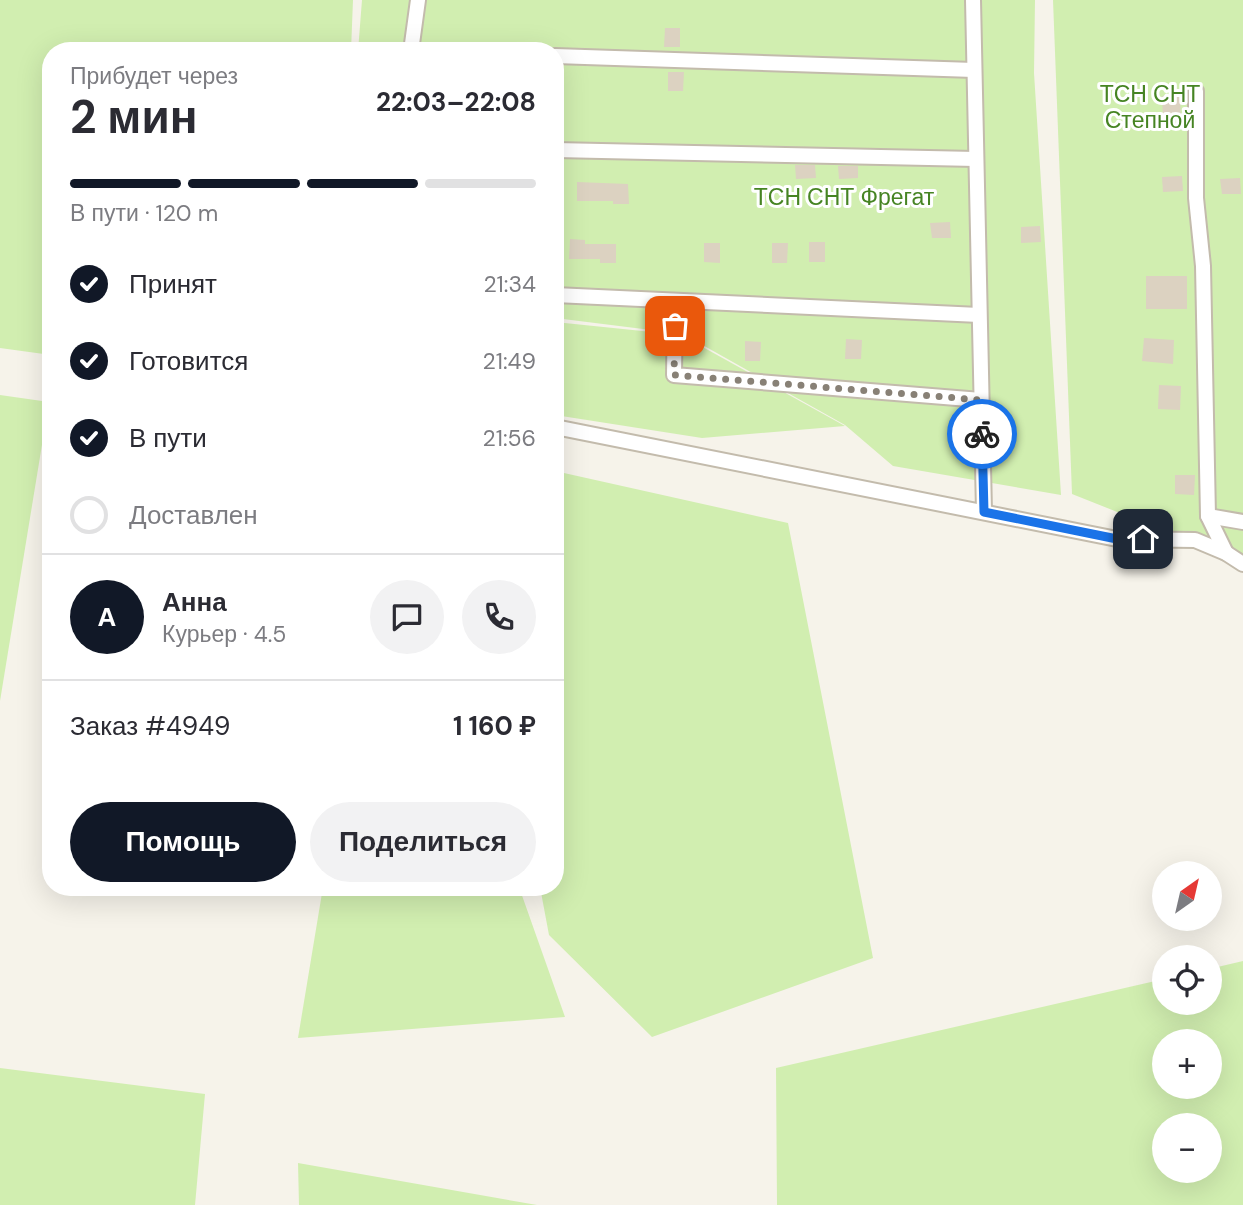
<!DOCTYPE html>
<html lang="ru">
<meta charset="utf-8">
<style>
body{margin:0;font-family:"DM Sans",sans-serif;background:#f2f2f3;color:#2b2b33;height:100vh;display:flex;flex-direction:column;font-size:26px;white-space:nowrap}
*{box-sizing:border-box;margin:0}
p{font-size:23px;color:#7c7c81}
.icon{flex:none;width:38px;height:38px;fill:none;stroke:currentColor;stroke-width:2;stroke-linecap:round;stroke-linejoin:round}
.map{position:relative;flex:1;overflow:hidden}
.side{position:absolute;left:42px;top:42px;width:522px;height:854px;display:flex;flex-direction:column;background:#fff;border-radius:28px;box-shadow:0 7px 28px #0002}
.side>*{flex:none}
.needle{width:46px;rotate:34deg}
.fabs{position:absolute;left:1152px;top:861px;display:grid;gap:14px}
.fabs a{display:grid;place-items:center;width:70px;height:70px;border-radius:50%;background:#fff;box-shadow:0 7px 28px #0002;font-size:35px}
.pin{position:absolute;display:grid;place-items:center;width:60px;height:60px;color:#fff;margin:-30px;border-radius:14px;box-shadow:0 4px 10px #0006}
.courier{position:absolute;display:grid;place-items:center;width:70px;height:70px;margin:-35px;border:5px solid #1a73e8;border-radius:50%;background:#fff;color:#222;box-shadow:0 2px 9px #0007}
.overview em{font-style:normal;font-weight:700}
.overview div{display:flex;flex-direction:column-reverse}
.overview{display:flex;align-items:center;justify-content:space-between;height:119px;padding:0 28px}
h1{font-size:46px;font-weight:700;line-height:52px}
.bar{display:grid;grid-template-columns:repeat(4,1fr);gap:10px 7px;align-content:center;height:84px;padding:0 28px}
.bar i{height:9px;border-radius:5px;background:#e1e1e2}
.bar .current{background:#111827}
.bar p{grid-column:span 4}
.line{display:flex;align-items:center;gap:18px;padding:0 28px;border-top:2px solid #e1e1e2}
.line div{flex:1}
.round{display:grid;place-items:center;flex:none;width:74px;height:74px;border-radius:37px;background:#f2f2f3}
ol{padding:0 28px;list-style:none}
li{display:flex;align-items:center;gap:21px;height:77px}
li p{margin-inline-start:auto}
li .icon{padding:7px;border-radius:50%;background:#111827;color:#fff;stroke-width:4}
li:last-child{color:#7c7c81}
li i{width:38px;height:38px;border:4px solid #e1e1e2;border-radius:50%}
.cta{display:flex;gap:14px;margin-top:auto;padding:14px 28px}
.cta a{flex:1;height:80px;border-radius:42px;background:#111827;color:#fff;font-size:28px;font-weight:700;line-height:80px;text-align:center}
.cta a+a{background:#f2f2f3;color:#2b2b33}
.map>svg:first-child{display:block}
.green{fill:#d1eeb0;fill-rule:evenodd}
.building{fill:#dcd2c1}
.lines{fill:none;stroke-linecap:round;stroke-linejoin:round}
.street-casing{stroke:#c3bbac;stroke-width:18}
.street{stroke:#fff;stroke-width:14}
.done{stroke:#888176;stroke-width:7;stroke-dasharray:0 12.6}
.route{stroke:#1a73e8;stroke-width:9}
.labels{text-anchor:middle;stroke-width:6;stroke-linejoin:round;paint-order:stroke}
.park-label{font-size:23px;fill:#468423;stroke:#fff}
</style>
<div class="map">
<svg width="1243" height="1205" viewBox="0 0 1243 1205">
<rect width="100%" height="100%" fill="#f6f3ea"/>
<!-- green -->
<g class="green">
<polygon points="0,0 353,0 351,51 51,51 51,355 0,348"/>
<polygon points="362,0 1035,0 1034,73 1061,495 893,466 845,425 683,334 555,318 555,51 358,51"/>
<polygon points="1053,0 1243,0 1243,562 1072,494"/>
<polygon points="555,322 681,335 845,426 702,438 555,415"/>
<polygon points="0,395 49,402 0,701"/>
<polygon points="555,471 788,523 873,958 652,1037 549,935 540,887 555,887"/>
<polygon points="323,887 519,887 565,1017 298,1038"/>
<path d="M1243 961V1205H777L776 1068 1164 979V1003H1209V969ZM1164 1041H1209V1087H1164ZM1164 1125H1209V1171H1164Z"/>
<polygon points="0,1068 205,1094 195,1205 0,1205"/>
<polygon points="298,1163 537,1205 299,1205"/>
</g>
<!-- building -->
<g class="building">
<polygon points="665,28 680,28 680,47 664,47"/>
<polygon points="668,72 684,72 683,91 668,91"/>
<polygon points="1162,96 1180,96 1181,119 1163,120"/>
<polygon points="795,165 815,165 816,178 796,179"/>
<polygon points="838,166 858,166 858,178 839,179"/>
<polygon points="1182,176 1183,191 1163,192 1162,177"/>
<polygon points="1240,178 1241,194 1222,194 1220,179"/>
<polygon points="577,182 628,184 629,204 613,204 613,201 577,201"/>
<polygon points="950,222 951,238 932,238 930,223"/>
<polygon points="1040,226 1041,242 1021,243 1021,227"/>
<polygon points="570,239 585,240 585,244 616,244 616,263 600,263 600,259 569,259"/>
<rect x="809" y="242" width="16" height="20"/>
<polygon points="704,243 720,243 720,263 704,262"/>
<polygon points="772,243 788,243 787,263 772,263"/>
<rect x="1146" y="276" width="41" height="33"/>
<polygon points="1144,338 1174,340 1173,364 1142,361"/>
<polygon points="846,339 862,340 861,359 845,359"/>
<polygon points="745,341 761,342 760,361 745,361"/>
<polygon points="1159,385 1181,386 1180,410 1158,409"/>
<polygon points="1175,475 1195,475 1194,495 1175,494"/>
</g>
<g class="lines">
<defs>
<g id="street">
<polyline points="973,0 984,512"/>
<polyline points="411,51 418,0"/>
<polyline points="555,56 974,70"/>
<polyline points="1196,91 1196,198 1203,266 1208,516 1226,553"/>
<polyline points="555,150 976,159"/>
<polyline points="555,295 979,315"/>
<polyline points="675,301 674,375 981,400"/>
<polyline points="555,427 1117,539 1195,540 1226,553 1243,564"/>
<polyline points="1208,516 1243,522"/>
</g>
</defs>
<!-- street casing -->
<use href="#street" class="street-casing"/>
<!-- street -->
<use href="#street" class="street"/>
</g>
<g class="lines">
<!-- done -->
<polyline class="done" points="675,326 674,375 981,400 982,434"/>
<!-- route -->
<polyline class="route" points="982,434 984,512 1117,539 1143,539"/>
</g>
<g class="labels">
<!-- park labels -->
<g class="park-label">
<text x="1150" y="102">ТСН СНТ<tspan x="1150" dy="26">Степной</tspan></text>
<text x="844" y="205">ТСН СНТ Фрегат</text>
</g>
</g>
</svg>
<div class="fabs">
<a><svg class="needle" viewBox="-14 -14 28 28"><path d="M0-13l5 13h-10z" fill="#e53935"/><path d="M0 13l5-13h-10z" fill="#7c7c81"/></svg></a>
<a><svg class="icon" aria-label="locate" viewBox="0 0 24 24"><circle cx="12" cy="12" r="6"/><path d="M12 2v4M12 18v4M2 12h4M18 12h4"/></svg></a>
<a>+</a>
<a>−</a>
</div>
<div class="pin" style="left:675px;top:326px;background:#ea580c"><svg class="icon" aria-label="bag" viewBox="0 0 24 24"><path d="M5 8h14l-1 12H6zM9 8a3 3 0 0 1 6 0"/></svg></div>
<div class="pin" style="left:1143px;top:539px;background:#1f2937"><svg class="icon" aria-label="home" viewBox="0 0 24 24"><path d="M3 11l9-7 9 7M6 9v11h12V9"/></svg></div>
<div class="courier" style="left:982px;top:434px"><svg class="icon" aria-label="bike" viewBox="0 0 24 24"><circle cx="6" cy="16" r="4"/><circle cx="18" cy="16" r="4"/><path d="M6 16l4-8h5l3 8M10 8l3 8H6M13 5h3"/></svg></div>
<section class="side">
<div class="overview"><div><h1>2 мин</h1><p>Прибудет через</p></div><em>22:03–22:08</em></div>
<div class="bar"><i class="current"></i><i class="current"></i><i class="current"></i><i></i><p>В пути · 120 m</p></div>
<ol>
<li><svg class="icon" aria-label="check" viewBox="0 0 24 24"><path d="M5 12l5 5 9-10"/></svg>Принят<p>21:34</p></li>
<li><svg class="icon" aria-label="check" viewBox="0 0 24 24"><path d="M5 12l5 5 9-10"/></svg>Готовится<p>21:49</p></li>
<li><svg class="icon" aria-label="check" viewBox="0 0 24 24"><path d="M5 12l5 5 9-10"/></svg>В пути<p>21:56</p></li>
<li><i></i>Доставлен</li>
</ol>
<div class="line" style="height:126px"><b class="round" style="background:#111827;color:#fff">А</b><div><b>Анна</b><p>Курьер · 4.5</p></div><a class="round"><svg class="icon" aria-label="chat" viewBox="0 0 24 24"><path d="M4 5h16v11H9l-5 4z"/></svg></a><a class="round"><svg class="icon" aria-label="phone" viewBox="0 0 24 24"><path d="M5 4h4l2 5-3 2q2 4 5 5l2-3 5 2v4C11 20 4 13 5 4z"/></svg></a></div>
<div class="line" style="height:91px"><div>Заказ #4949</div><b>1 160 ₽</b></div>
<div class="cta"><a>Помощь</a><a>Поделиться</a></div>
</section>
</div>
